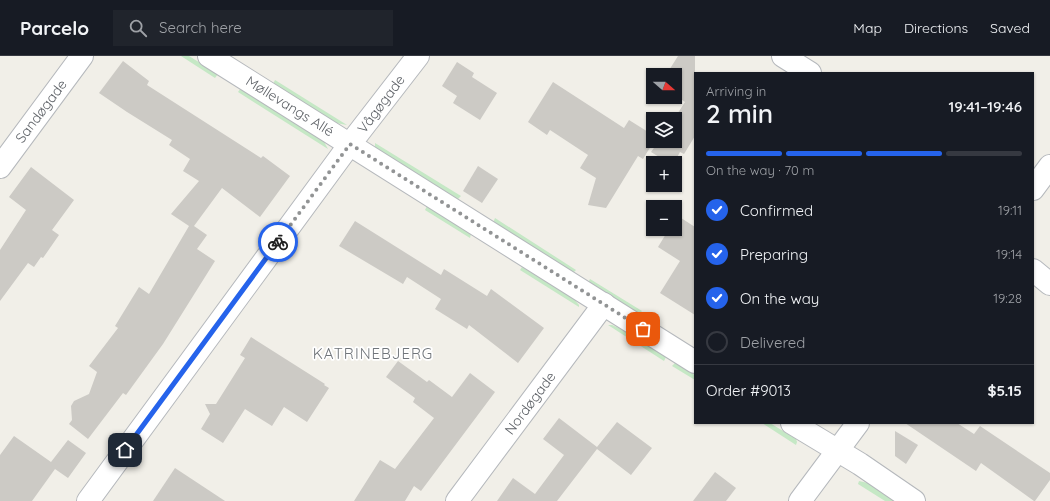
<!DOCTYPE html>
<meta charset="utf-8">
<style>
body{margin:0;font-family:Quicksand,sans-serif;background:#20242c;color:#f1f3f6;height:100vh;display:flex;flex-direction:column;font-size:15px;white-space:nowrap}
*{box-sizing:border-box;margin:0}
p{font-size:13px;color:#9ea1a6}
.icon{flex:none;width:22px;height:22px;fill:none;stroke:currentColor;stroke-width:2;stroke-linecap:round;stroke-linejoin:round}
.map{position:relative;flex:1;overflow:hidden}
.drawer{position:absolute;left:694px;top:16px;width:340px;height:352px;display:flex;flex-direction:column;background:#171b24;border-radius:0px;box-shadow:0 1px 3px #0004}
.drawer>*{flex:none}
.needle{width:26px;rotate:110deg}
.buttons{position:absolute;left:646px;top:12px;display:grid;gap:8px}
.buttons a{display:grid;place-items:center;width:36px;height:36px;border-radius:0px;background:#171b24;box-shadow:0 1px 3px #0004;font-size:20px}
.pin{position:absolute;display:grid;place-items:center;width:34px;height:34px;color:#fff;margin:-17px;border-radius:8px;box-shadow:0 2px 6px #0006}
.courier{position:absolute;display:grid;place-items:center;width:40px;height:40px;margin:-20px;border:3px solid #2563eb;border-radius:50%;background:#fff;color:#222;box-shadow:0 1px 5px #0007}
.summary em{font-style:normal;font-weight:600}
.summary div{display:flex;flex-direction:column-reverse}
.summary{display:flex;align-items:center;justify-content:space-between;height:68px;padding:0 12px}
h1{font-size:26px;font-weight:600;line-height:30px}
.bar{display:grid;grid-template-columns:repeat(4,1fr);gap:6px 4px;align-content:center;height:48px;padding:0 12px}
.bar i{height:5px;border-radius:3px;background:#363941}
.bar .active{background:#2563eb}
.bar p{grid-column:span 4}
.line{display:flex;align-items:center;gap:10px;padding:0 12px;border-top:1px solid #363941}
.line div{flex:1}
ol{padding:0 12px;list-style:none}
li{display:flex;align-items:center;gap:12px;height:44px}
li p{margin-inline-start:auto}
li .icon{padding:4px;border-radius:50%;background:#2563eb;color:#fff;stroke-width:4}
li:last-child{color:#9ea1a6}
li i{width:22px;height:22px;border:2px solid #363941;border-radius:50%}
header{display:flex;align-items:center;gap:24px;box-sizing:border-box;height:56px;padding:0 20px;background:#171b24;border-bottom:1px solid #363941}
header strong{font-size:19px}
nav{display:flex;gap:22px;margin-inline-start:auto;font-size:14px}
.search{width:280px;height:36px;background:#20242c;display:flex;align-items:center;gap:10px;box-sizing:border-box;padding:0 14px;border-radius:0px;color:#9ea1a6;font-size:15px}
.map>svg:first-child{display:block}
.green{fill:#c5e8c5}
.building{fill:#cccac5}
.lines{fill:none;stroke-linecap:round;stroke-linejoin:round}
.minor-casing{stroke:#b5b8bc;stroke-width:24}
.minor{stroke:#fff;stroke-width:22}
.done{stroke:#929495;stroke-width:4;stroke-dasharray:0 7.2}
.route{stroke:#2563eb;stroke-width:5}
.labels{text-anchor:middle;stroke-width:3.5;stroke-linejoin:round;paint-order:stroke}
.street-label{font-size:14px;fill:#5f6368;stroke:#fff}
.neighbourhood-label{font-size:15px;letter-spacing:1px;fill:#70757a;stroke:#fff}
</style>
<header>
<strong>Parcelo</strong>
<div class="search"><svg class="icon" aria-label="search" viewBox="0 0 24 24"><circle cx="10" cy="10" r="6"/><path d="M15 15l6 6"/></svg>Search here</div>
<nav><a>Map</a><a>Directions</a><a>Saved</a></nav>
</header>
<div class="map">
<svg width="1050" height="445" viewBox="0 0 1050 445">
<rect width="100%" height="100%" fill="#f1efe8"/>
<!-- green -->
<g class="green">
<polygon points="181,0 189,0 218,18 215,22"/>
<polygon points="275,24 347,69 336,67 273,28"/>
<polygon points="241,32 323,84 328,93 238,36"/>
<polygon points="375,87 461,140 458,143 377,93 375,91"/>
<polygon points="427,150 471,178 470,182 425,154"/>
<polygon points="495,162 576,214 573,217 493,167"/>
<polygon points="522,211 574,243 579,249 579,251 520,214"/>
<polygon points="590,223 642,255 639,258 588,227"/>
<polygon points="608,269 612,269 619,272 666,301 664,305"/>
<polygon points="675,307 695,319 695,324 672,310"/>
<polygon points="762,367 770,367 796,383 797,386 796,389"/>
<polygon points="859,425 868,427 895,445 885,445 858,428"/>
</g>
<!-- building -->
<g class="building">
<polygon points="678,0 695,0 695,80 684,98 680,96 674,107 669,107 651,96 659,85 675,85 675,63 674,63 685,46 675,39 675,19 666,19"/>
<polygon points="123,5 149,25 147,29 261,102 263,100 290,120 260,161 222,132 194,170 207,179 197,193 215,205 163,288 126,339 123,337 88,383 69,368 72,364 71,350 74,345 89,338 97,316 89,310 118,272 115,270 139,231 149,238 189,170 171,158 199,125 183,115 190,103 169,89 172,84 127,56 99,37"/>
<polygon points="457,6 474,17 472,21 497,37 480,64 453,47 457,40 442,30"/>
<polygon points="553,26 624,72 629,64 653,79 653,85 654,85 643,103 638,100 606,152 588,149 596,122 580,112 588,99 550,74 547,79 528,66"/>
<polygon points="478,110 498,123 482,147 463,135"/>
<polygon points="31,111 74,144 52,174 59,179 43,202 41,201 34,211 28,207 0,245 0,194 26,154 9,141"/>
<polygon points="678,160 695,171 695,259 660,237 680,205 658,191 669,173 675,173 675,164"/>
<polygon points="355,165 441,219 444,213 487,240 491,233 544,272 518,307 469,269 467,273 435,253 441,243 407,221 403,228 339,190"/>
<polygon points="251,281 325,328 324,329 329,332 307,366 284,351 272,370 245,353 223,387 201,373 210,358 205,348 216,348 245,302 240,299"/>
<polygon points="398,305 427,326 429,324 452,341 470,317 495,336 421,435 414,430 405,445 354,445 380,404 395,413 434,362 413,346 415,342 386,321"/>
<polygon points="559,362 597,391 617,366 652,392 631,419 597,393 557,445 497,445 513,422 535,438 564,399 543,383"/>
<polygon points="905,367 957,367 974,378 980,370 1050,417 1050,424 1035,445 1034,445 981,407 976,415"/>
<polygon points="895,375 918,389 906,408 895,400"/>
<polygon points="14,380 51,406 68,384 86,397 68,422 55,413 32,445 0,445 0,399"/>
<polygon points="175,412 225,445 153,445"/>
<polygon points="715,416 736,432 726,445 693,445"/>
</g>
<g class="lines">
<defs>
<g id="minor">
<polyline points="209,0 695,306"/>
<polyline points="783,0 810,17"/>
<polyline points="0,111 82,0"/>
<polyline points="1033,133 1050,110"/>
<polyline points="1033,214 1050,228"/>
<polyline points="792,367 860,408 914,445"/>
<polyline points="88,445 350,88 418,0"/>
<polyline points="457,445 604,248"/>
<polyline points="800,445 858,367"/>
</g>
</defs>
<!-- minor casing -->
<use href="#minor" class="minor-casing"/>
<!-- minor -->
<use href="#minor" class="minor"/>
</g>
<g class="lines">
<!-- done -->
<polyline class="done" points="278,186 350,88 643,273"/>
<!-- route -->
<polyline class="route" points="125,394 278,186"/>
</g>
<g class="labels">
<!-- street labels -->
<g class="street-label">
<text transform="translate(381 48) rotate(-53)" y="5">Vågøgade</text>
<text transform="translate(290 50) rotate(32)" y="5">Møllevangs Allé</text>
<text transform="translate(41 55) rotate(-53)" y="5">Sandøgade</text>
<text transform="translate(530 347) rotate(-53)" y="5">Nordøgade</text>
</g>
<!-- neighbourhood labels -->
<g class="neighbourhood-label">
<text x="373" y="303">KATRINEBJERG</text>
</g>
</g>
</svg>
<div class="buttons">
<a><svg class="needle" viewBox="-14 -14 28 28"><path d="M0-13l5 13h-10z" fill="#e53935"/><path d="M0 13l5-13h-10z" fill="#9ea1a6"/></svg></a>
<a><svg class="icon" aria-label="layers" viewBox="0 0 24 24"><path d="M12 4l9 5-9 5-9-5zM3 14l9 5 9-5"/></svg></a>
<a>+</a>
<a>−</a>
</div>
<div class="pin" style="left:643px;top:273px;background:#ea580c"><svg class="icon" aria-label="bag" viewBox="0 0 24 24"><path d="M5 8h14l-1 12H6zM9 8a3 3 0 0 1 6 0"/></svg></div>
<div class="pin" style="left:125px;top:394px;background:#1f2937"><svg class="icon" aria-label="home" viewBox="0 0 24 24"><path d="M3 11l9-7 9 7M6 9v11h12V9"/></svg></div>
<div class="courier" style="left:278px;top:186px"><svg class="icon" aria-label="bike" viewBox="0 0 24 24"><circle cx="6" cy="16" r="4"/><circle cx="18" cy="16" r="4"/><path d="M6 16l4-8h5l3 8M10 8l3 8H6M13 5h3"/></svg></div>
<section class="drawer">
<div class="summary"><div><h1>2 min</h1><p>Arriving in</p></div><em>19:41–19:46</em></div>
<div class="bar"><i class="active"></i><i class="active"></i><i class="active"></i><i></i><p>On the way · 70 m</p></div>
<ol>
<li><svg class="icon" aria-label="check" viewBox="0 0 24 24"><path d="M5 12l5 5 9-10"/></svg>Confirmed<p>19:11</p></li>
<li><svg class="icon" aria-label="check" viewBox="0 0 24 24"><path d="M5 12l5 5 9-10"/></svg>Preparing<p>19:14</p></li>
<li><svg class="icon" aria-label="check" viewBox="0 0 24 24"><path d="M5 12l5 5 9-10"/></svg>On the way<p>19:28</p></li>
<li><i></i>Delivered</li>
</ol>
<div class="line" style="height:52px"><div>Order #9013</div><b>$5.15</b></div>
</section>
</div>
